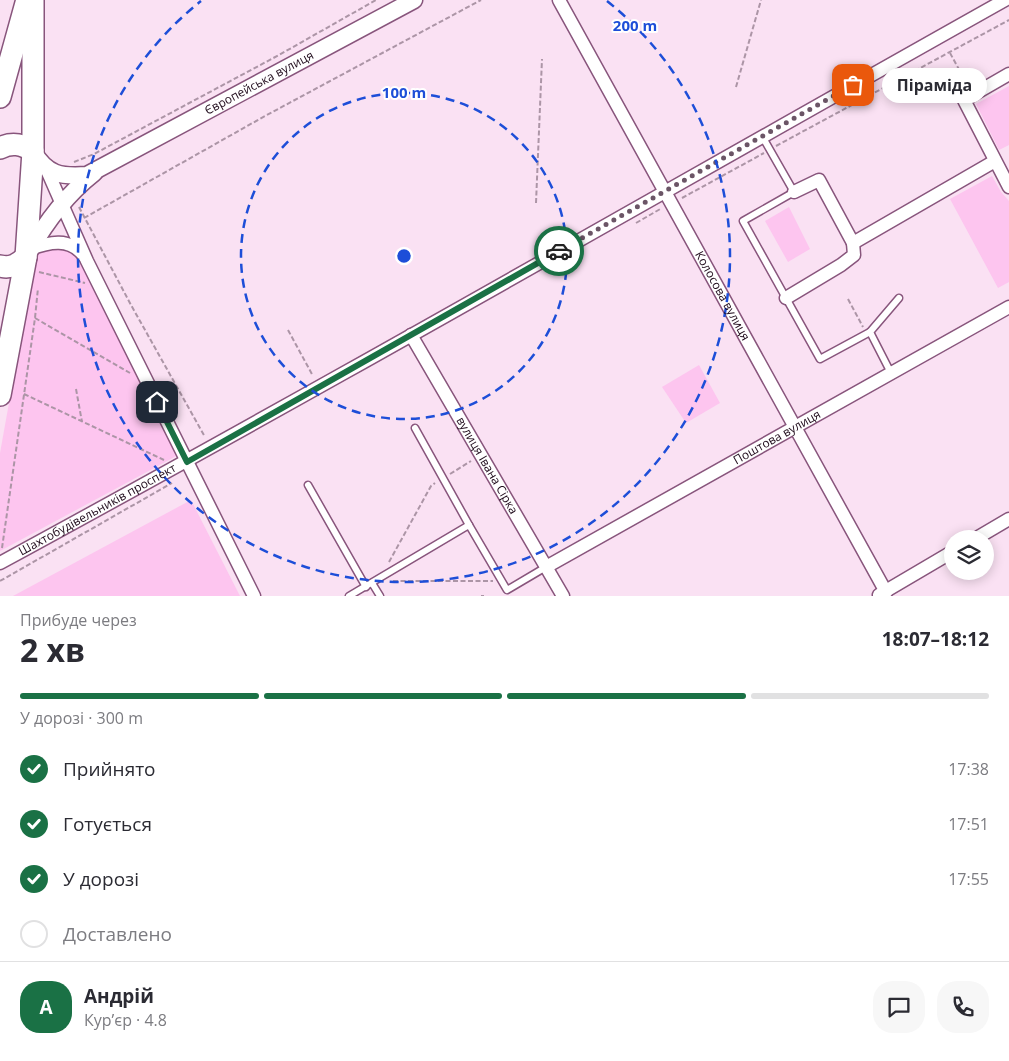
<!DOCTYPE html>
<html lang="uk">
<meta charset="utf-8">
<style>
body{margin:0;font-family:"Open Sans",sans-serif;background:#f7f7f7;color:#2b2b33;height:100vh;display:flex;flex-direction:column;font-size:19px;white-space:nowrap}
*{box-sizing:border-box;margin:0}
p{font-size:16px;color:#7c7c81}
.icon{flex:none;width:28px;height:28px;fill:none;stroke:currentColor;stroke-width:2;stroke-linecap:round;stroke-linejoin:round}
.map{position:relative;height:596px;overflow:hidden}
.side{display:flex;flex-direction:column;background:#fff;flex:1}
.side>*{flex:none}
.fabs{position:absolute;left:944px;top:530px;display:grid;gap:10px}
.fabs a{display:grid;place-items:center;width:50px;height:50px;border-radius:50%;background:#fff;box-shadow:0 2px 12px #0003;font-size:25px}
.pin{position:absolute;display:grid;place-items:center;width:42px;height:42px;color:#fff;margin:-21px;border-radius:10px;box-shadow:0 2px 8px #0006}
.courier{position:absolute;display:grid;place-items:center;width:50px;height:50px;margin:-25px;border:4px solid #1a7145;border-radius:50%;background:#fff;color:#222;box-shadow:0 1px 6px #0007}
.bubble{position:absolute;height:35px;border-radius:18px;background:#fff;box-shadow:0 2px 12px #0003;font-size:16px;font-weight:700;line-height:35px;text-align:center}
.head em{font-style:normal;font-weight:700}
.head div{display:flex;flex-direction:column-reverse}
.head{display:flex;align-items:center;justify-content:space-between;height:85px;padding:0 20px}
h1{font-size:32px;font-weight:700;line-height:38px}
.bar{display:grid;grid-template-columns:repeat(4,1fr);gap:8px 5px;align-content:center;height:60px;padding:0 20px}
.bar i{height:6px;border-radius:4px;background:#e1e1e2}
.bar .active{background:#1a7145}
.bar p{grid-column:span 4}
.line{display:flex;align-items:center;gap:12px;padding:0 20px;border-top:1px solid #e1e1e2}
.line div{flex:1}
.round{display:grid;place-items:center;flex:none;width:52px;height:52px;border-radius:20px;background:#f7f7f7}
ol{padding:0 20px;list-style:none}
li{display:flex;align-items:center;gap:15px;height:55px}
li p{margin-inline-start:auto}
li .icon{padding:5px;border-radius:50%;background:#1a7145;color:#fff;stroke-width:4}
li:last-child{color:#7c7c81}
li i{width:28px;height:28px;border:2px solid #e1e1e2;border-radius:50%}
.map>svg:first-child{display:block}
.green{fill:#fdc5ef}
.lines{fill:none;stroke-linecap:round;stroke-linejoin:round}
.service-casing{stroke:#88557c;stroke-width:9}
.minor-casing{stroke:#88557c;stroke-width:15}
.tertiary-casing{stroke:#88557c;stroke-width:19}
.trunk-casing{stroke:#88557c;stroke-width:24}
.path{stroke:#ac95a6;stroke-width:2;stroke-dasharray:5 2.5;stroke-linecap:butt}
.service{stroke:#fff;stroke-width:6}
.minor{stroke:#fff;stroke-width:12}
.tertiary{stroke:#fff;stroke-width:16}
.trunk{stroke:#fff;stroke-width:21}
.done{stroke:#6b5566;stroke-width:5;stroke-dasharray:0 9}
.route{stroke:#1a7145;stroke-width:6}
.ring{fill:none;stroke:#1d4ed8;stroke-width:2.5;stroke-dasharray:9 6}
.labels{text-anchor:middle;stroke-width:4;stroke-linejoin:round;paint-order:stroke}
.street-label{font-size:12px;fill:#1e0a1a;stroke:#fff}
.centre{fill:#1d4ed8;stroke:#fff;stroke-width:2.5}
.ring-label{font-size:15px;text-anchor:middle;font-weight:bold;fill:#1d4ed8;stroke:#fff;stroke-width:4;stroke-linejoin:round;paint-order:stroke}
</style>
<div class="map">
<svg width="1009" height="596" viewBox="0 0 1009 596">
<rect width="100%" height="100%" fill="#fae1f3"/>
<!-- green -->
<g class="green">
<polygon points="1009,86 1009,145 999,150 976,104"/>
<polygon points="992,176 1001,192 1009,201 1009,282 998,288 950,199"/>
<polygon points="789,207 810,249 788,262 765,221"/>
<polygon points="43,248 68,250 89,266 182,453 0,551 0,453 35,258"/>
<polygon points="699,365 720,403 686,423 662,387"/>
<polygon points="191,500 240,596 13,596"/>
</g>
<g class="lines">
<defs>
<g id="service">
<polyline points="762,136 794,192 743,221 820,359 870,332"/>
<polyline points="891,373 870,332 899,298"/>
<polyline points="415,428 469,525"/>
<polyline points="308,485 366,587"/>
<polyline points="372,583 380,596"/>
<polyline points="349,596 469,525 507,590 546,567"/>
</g>
<g id="minor">
<path id="s1" d="M559 0 886 592"/>
<polyline points="1009,74 964,100 1009,187"/>
<polyline points="46,168 87,261 254,596"/>
<polyline points="794,192 819,180 853,243 995,161"/>
<path d="M30 249C49 242 70 237 84 256"/>
<polyline points="786,298 841,265 854,255 853,243"/>
<path id="s2" d="M411 335 563 596"/>
<polyline points="975,539 1009,519"/>
<path id="s3" d="M0 563C337 380 670 188 1005 0"/>
<path id="s4" d="M546 567 1009 307"/>
<polyline points="879,595 952,552"/>
</g>
<g id="tertiary">
<path id="s5" d="M33 151C47 175 61 177 87 175L414 0"/>
<path d="M28 254C45 223 66 195 94 173"/>
</g>
<g id="trunk">
<polyline points="0,97 26,3"/>
<path d="M0 148C12 142 22 144 33 151"/>
<path d="M0 266C11 269 18 264 26 257"/>
<polyline points="0,395 26,257 33,151 33,0"/>
</g>
</defs>
<!-- service casing -->
<use href="#service" class="service-casing"/>
<!-- minor casing -->
<use href="#minor" class="minor-casing"/>
<!-- tertiary casing -->
<use href="#tertiary" class="tertiary-casing"/>
<!-- trunk casing -->
<use href="#trunk" class="trunk-casing"/>
<!-- path -->
<g class="path">
<polyline points="950,53 967,84"/>
<polyline points="736,87 761,0"/>
<polyline points="776,146 1009,20"/>
<polyline points="74,162 94,154 279,55 376,0"/>
<polyline points="682,198 764,153"/>
<polyline points="536,203 542,59"/>
<polyline points="79,207 131,305 205,437"/>
<polyline points="84,218 265,116 481,0"/>
<polyline points="636,223 662,208"/>
<polyline points="39,272 85,283"/>
<polyline points="848,299 863,327"/>
<polyline points="35,318 130,373"/>
<polyline points="288,330 313,376"/>
<polyline points="76,389 82,422"/>
<polyline points="24,394 164,460"/>
<polyline points="450,474 471,461"/>
<polyline points="2,548 35,318 38,288"/>
<polyline points="389,562 431,486 435,483"/>
<polyline points="0,581 172,483"/>
<polyline points="393,581 493,581"/>
<polyline points="481,596 484,596"/>
</g>
<!-- service -->
<use href="#service" class="service"/>
<!-- minor -->
<use href="#minor" class="minor"/>
<!-- tertiary -->
<use href="#tertiary" class="tertiary"/>
<!-- trunk -->
<use href="#trunk" class="trunk"/>
</g>
<g class="lines">
<!-- done -->
<polyline class="done" points="559,251 853,85"/>
<!-- route -->
<polyline class="route" points="157,402 187,462 559,251"/>
</g>
<!-- distance rings -->
<g class="ring">
<circle cx="404" cy="256" r="163"/>
<path d="M607 1A326 326 0 1 1 201 1"/>
</g>
<g class="labels">
<!-- street labels -->
<g class="street-label">
<text dy="4" stroke="none"><textPath href="#s5" startOffset="259">Європейська вулиця</textPath></text>
<text dy="4" stroke="none"><textPath href="#s1" startOffset="338">Колосова вулиця</textPath></text>
<text dy="4" stroke="none"><textPath href="#s4" startOffset="265">Поштова вулиця</textPath></text>
<text dy="4" stroke="none"><textPath href="#s2" startOffset="151">вулиця Івана Сірка</textPath></text>
<text dy="4" stroke="none"><textPath href="#s3" startOffset="111">Шахтобудівельників проспект</textPath></text>
</g>
</g>
<circle cx="404" cy="256" r="8" class="centre"/>
<g class="ring-label">
<text x="635" y="31">200 m</text>
<text x="404" y="98">100 m</text>
</g>
</svg>
<div class="fabs">
<a><svg class="icon" aria-label="layers" viewBox="0 0 24 24"><path d="M12 4l9 5-9 5-9-5zM3 14l9 5 9-5"/></svg></a>
</div>
<div class="pin" style="left:853px;top:85px;background:#ea580c"><svg class="icon" aria-label="bag" viewBox="0 0 24 24"><path d="M5 8h14l-1 12H6zM9 8a3 3 0 0 1 6 0"/></svg></div>
<div class="pin" style="left:157px;top:402px;background:#1f2937"><svg class="icon" aria-label="home" viewBox="0 0 24 24"><path d="M3 11l9-7 9 7M6 9v11h12V9"/></svg></div>
<div class="courier" style="left:559px;top:251px"><svg class="icon" aria-label="car" viewBox="0 0 24 24"><path d="M5 17H2v-5l4-1 3-4h7l3 4 3 1v5h-3M9 17h6M6 11h13"/><circle cx="7" cy="17" r="2"/><circle cx="17" cy="17" r="2"/></svg></div>
<div class="bubble" style="left:882px;top:68px;width:105px">Піраміда</div>
</div>
<section class="side">
<div class="head"><div><h1>2 хв</h1><p>Прибуде через</p></div><em>18:07–18:12</em></div>
<div class="bar"><i class="active"></i><i class="active"></i><i class="active"></i><i></i><p>У дорозі · 300 m</p></div>
<ol>
<li><svg class="icon" aria-label="check" viewBox="0 0 24 24"><path d="M5 12l5 5 9-10"/></svg>Прийнято<p>17:38</p></li>
<li><svg class="icon" aria-label="check" viewBox="0 0 24 24"><path d="M5 12l5 5 9-10"/></svg>Готується<p>17:51</p></li>
<li><svg class="icon" aria-label="check" viewBox="0 0 24 24"><path d="M5 12l5 5 9-10"/></svg>У дорозі<p>17:55</p></li>
<li><i></i>Доставлено</li>
</ol>
<div class="line" style="height:90px"><b class="round" style="background:#1a7145;color:#fff">А</b><div><b>Андрій</b><p>Кур’єр · 4.8</p></div><a class="round"><svg class="icon" aria-label="chat" viewBox="0 0 24 24"><path d="M4 5h16v11H9l-5 4z"/></svg></a><a class="round"><svg class="icon" aria-label="phone" viewBox="0 0 24 24"><path d="M5 4h4l2 5-3 2q2 4 5 5l2-3 5 2v4C11 20 4 13 5 4z"/></svg></a></div>
</section>
